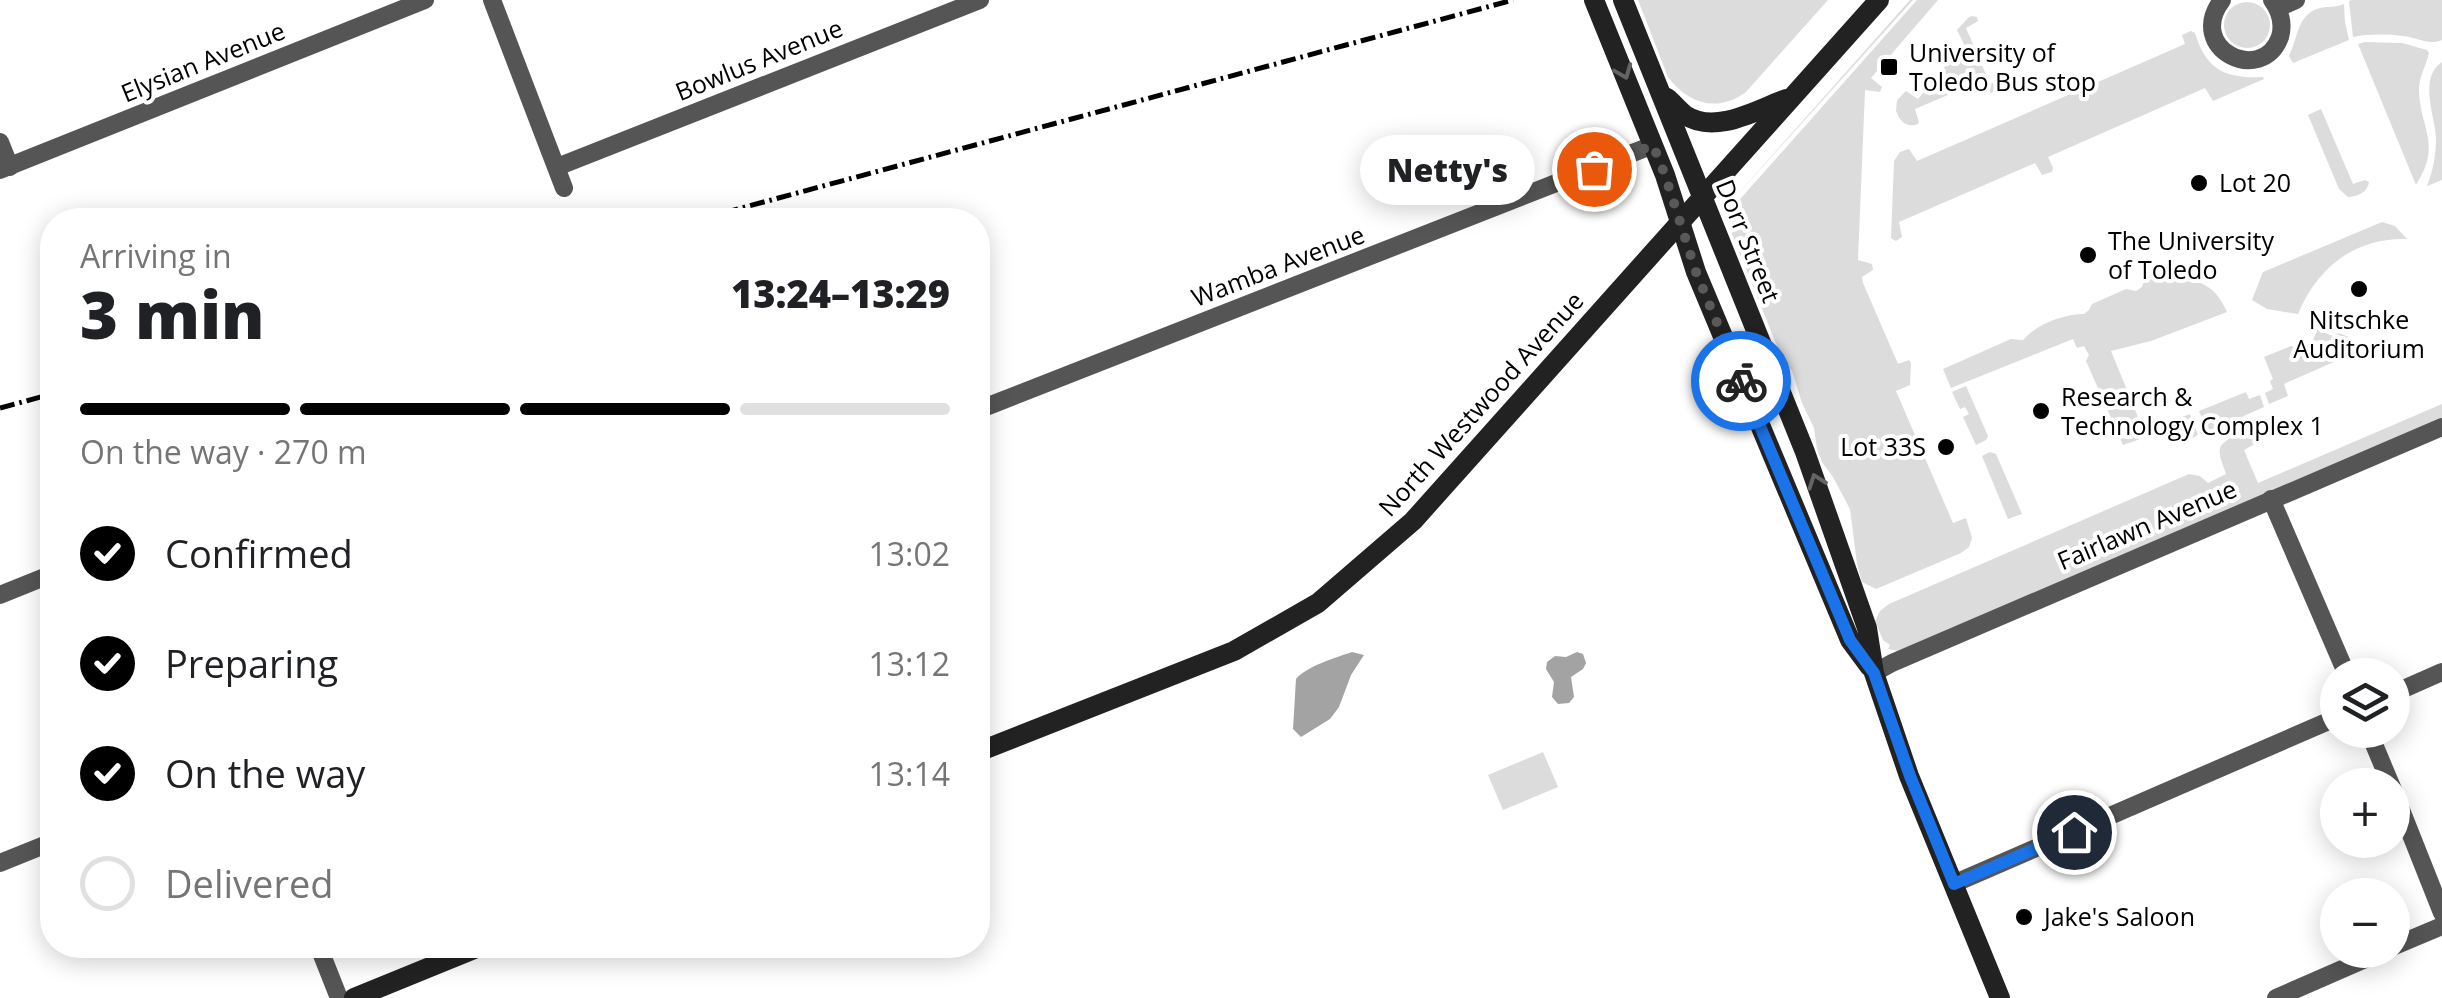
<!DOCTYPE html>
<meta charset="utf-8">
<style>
body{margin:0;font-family:"Open Sans",sans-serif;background:#f6f6f6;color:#202124;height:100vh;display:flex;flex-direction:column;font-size:38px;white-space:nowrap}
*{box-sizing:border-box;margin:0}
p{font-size:32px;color:#757577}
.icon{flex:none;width:55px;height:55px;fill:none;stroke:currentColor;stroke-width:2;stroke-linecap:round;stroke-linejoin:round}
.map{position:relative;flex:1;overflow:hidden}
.sheet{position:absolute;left:40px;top:208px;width:950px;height:750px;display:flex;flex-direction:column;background:#fff;border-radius:40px;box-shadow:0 5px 25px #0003}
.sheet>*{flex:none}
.buttons{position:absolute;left:2320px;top:658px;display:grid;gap:20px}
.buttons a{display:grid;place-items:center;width:90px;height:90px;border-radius:50%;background:#fff;box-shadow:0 5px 25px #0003;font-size:50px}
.pin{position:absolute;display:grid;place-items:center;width:85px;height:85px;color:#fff;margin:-42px;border:5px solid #fff;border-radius:50%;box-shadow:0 2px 10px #0007}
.courier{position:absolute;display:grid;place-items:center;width:100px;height:100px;margin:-50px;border:8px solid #1a73e8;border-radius:50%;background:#fff;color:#222;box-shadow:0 2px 12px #0007}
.bubble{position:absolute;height:70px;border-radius:35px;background:#fff;box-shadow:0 5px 25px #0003;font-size:32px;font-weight:800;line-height:70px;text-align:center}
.head em{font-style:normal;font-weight:800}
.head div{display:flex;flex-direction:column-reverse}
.head{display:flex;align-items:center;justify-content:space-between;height:170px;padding:0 40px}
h1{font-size:65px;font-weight:800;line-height:75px}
.bar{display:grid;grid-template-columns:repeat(4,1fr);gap:15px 10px;align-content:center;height:120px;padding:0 40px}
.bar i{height:12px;border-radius:8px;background:#e0e0e0}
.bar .on{background:#000}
.bar p{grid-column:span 4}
ol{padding:0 40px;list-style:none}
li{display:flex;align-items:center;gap:30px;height:110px}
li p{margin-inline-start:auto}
li .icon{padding:10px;border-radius:50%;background:#000;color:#fff;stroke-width:4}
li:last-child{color:#757577}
li i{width:55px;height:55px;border:5px solid #e0e0e0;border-radius:50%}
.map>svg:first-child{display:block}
.green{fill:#dcdcdc}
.water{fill:#a3a3a3}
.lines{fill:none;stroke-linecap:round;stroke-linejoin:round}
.street{stroke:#555;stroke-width:18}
.secondary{stroke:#222;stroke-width:20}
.rail{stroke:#000;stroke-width:5;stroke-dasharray:15 5 2.5 5;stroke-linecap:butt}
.oneway{stroke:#646464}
.done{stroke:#595959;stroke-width:10;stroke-dasharray:0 18}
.route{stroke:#1a73e8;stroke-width:12}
.poi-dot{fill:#000;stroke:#fff;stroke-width:4}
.labels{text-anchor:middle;stroke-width:8;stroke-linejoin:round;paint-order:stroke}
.poi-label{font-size:25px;fill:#000;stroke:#fff;text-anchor:start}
.street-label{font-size:25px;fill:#000;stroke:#fff}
</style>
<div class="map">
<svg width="2442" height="998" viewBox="0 0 2442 998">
<rect width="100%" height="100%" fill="#fff"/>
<!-- green -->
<g class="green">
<path d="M1638 0H1828L1746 92C1717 113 1688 104 1668 77Z"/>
<polygon points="1910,0 1913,0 1729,204"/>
<polygon points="1917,0 1938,0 1871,78 1882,87 1880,92 1865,90 1858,260 1872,264 1873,270 1862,277 1863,283 1898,364 1909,360 1911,363 1910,385 1896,391 1953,523 1966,518 1972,538 1969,547 1961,553 1876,589 1862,582 1857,564 1850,509 1833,477 1822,462 1817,449 1814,428 1802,403 1792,371 1783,361 1732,234 1731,217 1733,207"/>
<path d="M2352 0H2442V40C2429 46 2416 37 2403 36 2386 34 2369 34 2353 37L2349 1Z"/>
<circle cx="2247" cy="25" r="23"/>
<path d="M2344 4 2345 22 2349 40 2293 63 2289 56C2298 38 2297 14 2320 8 2329 6 2335 8 2344 4Z"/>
<path d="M1972 16 1977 17 1978 21 1966 28 1990 84 2003 79 2006 81V86L1991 93 1983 80 1915 109 1919 122 1918 124C1907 128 1900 122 1896 111L1897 100 1906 91 1918 99 1964 44 1957 30 1968 18Z"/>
<path d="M2191 31 2195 33C2206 70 2226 79 2263 77L2264 79 2213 101 2205 88 2048 157 2053 168 2052 172 2042 175 2035 163 1899 222 1902 237 1896 241 1891 238 1894 161 1900 152 1909 149 1917 161 2185 44 2182 35Z"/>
<path d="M2365 42 2402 43 2427 50 2429 53C2426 67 2418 78 2419 92 2421 130 2442 145 2416 185L2358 44Z"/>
<path d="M2442 62V180L2427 186C2433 171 2436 155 2436 138 2435 115 2418 78 2442 62Z"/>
<path d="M2321 109 2353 184 2365 180 2369 182C2368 192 2357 197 2348 197L2339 189 2308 115Z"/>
<path d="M2382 222 2395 226 2407 239C2355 237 2317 268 2298 314L2267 309 2252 300 2263 272Z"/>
<path d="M2161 277C2193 278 2214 281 2227 312L2151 341 2111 351 2127 390 2109 398 2113 407 2131 400 2144 432 2190 414 2198 435 2192 438 2184 424 2123 445 2086 361 2089 355 2084 346 2077 348 2073 339 1951 388 1943 369 2011 339 2023 340C2037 324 2063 314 2084 314L2089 310 2092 304 2126 289 2136 291 2142 287 2144 281Z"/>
<polygon points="2317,330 2333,336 2339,333 2351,338 2358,346 2345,357 2284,384 2288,396 2269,404 2265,393 2273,389 2270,381 2273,379 2264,357 2291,346 2309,351"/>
<polygon points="1966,386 1988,436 1986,440 1976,445 1963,417 1969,414 1965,407 1960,409 1952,392"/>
<polygon points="2246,392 2249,399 2260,395 2264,407 2208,432 2199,411"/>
<path d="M2442 404V421L1899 651 1888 649 1890 645 1883 640 1875 621 1880 611 1889 604 2189 474 2200 476 2208 483 2226 474C2224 467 2218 455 2220 448 2225 436 2251 430 2261 430L2264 439 2244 450 2258 483Z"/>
<polygon points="1990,452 1996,454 2022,514 2008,519 1982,456"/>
<polygon points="1543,752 1558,787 1503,810 1488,775"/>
</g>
<!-- water -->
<g class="water">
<path d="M1352 652 1364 655 1351 675 1339 707 1330 719 1301 737 1293 729 1296 679C1307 666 1335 658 1352 652Z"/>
<polygon points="1577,652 1583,654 1586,663 1583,669 1571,677 1574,697 1569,703 1558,704 1552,697 1554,682 1546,669 1547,662 1555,656 1566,657"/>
</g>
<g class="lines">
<!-- street -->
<g class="street">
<polyline points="492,0 564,188"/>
<path d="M2222 0C2185 49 2262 86 2280 37 2284 23 2280 11 2272 0"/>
<polyline points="2278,8 2296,0"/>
<polyline points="0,142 10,167"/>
<polyline points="557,167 980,0"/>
<polyline points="0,170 425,0"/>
<polyline points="978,410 1653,145"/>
<polyline points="2271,499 2347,675"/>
<polyline points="0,595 52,574"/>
<polyline points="1874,673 1892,663 2442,427"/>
<polyline points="2392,694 2442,672"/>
<polyline points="2368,730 2391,785"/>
<polyline points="2392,787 2442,913"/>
<polyline points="0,863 52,842"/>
<polyline points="1953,884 2338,717"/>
<polyline points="318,945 339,998"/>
<polyline points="2392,947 2442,926"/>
<polyline points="2276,998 2386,950"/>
</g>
<!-- secondary -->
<g class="secondary">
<polyline points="1594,0 1665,175 1696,272 1850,640 1870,667"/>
<polyline points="1623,0 1805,452 1867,628 1874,673 1909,776 2000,998"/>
<path d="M1667 98C1673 103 1679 110 1685 115 1715 135 1757 110 1786 99"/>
<polyline points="978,752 1234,651 1318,603 1413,521 1879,0"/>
<polyline points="354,998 484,945"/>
</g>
<!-- rail -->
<g class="rail">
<polyline points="697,220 1513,0"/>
<polyline points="0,408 52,394"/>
</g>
</g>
<!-- one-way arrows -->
<defs><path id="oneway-chevron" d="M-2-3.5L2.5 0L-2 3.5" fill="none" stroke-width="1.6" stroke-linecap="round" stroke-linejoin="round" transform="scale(2.5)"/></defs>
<g class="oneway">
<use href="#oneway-chevron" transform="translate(1624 72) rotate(68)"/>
<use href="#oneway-chevron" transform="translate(1816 481) rotate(-110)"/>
</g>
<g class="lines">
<!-- done -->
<polyline class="done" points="1594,169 1653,145 1665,175 1696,272 1741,381"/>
<!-- route -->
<polyline class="route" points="1741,381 1850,640 1874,673 1910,776 1954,884 2074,832"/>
</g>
<!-- markers -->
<g class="poi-dot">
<rect x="1879" y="57" width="20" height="20" rx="5"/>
<circle cx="2199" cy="183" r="10"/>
<circle cx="2088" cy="255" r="10"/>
<circle cx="2359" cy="289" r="10"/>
<circle cx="2041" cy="411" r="10"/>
<circle cx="1946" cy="447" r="10"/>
<circle cx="2024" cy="917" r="10"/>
</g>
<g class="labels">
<!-- poi labels -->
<g class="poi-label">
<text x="1909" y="62">University of<tspan x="1909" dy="29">Toledo Bus stop</tspan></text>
<text x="2219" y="192">Lot 20</text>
<text x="2108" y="250">The University<tspan x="2108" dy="29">of Toledo</tspan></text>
<text x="2359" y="329" text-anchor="middle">Nitschke<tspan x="2359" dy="29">Auditorium</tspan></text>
<text x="2061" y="406">Research &amp;<tspan x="2061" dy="29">Technology Complex 1</tspan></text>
<text x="1926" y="456" text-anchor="end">Lot 33S</text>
<text x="2044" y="926">Jake's Saloon</text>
</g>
<!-- street labels -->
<g class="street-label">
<text transform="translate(759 60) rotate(-22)" y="9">Bowlus Avenue</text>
<text transform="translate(203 62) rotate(-22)" y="9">Elysian Avenue</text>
<text transform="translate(1748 241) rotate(68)" y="9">Dorr Street</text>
<text transform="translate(1278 266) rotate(-21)" y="9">Wamba Avenue</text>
<text transform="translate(1481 404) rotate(-48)" y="9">North Westwood Avenue</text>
<text transform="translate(2147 525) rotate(-23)" y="9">Fairlawn Avenue</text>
</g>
</g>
</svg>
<div class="buttons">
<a><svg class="icon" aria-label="layers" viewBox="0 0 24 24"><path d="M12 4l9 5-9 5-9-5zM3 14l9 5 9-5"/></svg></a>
<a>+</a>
<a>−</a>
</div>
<div class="pin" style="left:1594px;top:169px;background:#ea580c"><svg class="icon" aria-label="bag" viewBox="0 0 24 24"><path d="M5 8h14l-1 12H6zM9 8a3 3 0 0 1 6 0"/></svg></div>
<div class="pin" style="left:2074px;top:832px;background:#1f2937"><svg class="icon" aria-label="home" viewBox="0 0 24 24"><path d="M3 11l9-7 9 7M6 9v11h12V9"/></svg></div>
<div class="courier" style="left:1741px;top:381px"><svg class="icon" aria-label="bike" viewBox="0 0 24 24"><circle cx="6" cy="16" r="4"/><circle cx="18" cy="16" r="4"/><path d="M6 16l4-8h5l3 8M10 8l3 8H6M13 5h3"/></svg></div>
<div class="bubble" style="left:1360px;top:135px;width:175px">Netty's</div>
<section class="sheet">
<div class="head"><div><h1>3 min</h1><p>Arriving in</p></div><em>13:24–13:29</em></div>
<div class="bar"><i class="on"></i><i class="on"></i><i class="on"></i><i></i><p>On the way · 270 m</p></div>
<ol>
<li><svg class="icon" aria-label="check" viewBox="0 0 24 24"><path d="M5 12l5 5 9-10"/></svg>Confirmed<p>13:02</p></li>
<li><svg class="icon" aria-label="check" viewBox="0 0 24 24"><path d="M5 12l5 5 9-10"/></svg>Preparing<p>13:12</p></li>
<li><svg class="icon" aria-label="check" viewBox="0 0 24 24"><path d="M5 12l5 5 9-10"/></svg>On the way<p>13:14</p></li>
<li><i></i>Delivered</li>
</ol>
</section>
</div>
